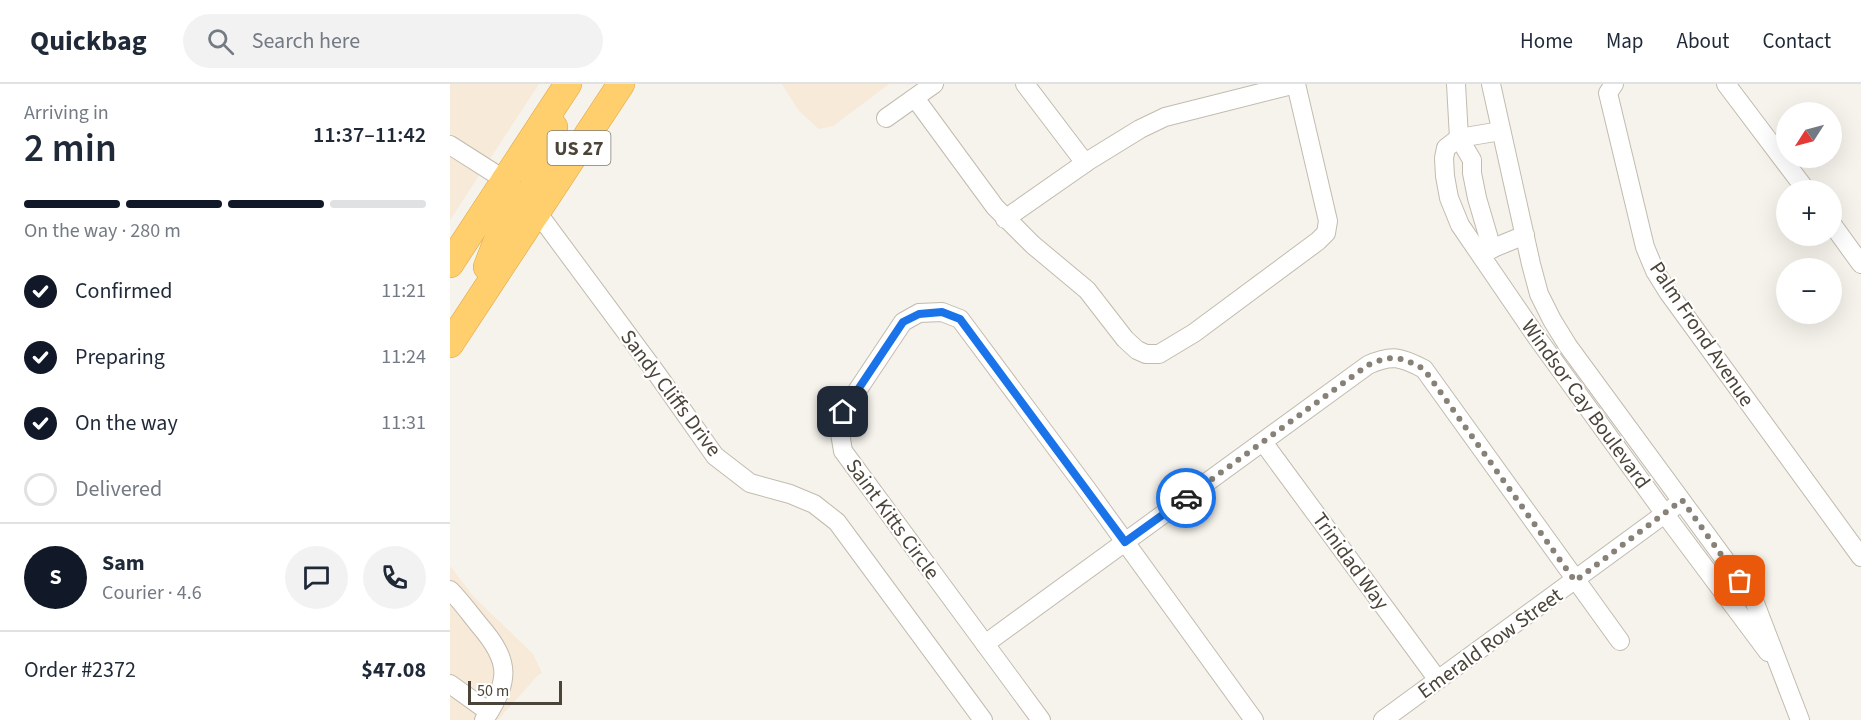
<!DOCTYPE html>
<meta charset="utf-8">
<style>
body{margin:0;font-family:"Source Sans 3",sans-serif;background:#f2f2f3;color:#1f2937;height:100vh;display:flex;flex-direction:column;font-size:22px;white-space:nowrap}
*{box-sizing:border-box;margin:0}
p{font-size:20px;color:#747a83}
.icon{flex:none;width:33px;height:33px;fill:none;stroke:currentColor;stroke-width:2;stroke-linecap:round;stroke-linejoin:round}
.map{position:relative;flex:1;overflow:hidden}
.sheet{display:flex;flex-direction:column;background:#fff;width:450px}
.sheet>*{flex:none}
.needle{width:39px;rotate:234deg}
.tools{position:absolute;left:1326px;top:18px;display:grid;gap:12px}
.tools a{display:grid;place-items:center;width:66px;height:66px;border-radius:50%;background:#fff;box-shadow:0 6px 24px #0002;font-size:30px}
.scale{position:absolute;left:18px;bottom:15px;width:94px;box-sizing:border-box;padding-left:6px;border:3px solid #4b4439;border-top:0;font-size:16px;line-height:21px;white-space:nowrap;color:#4b4439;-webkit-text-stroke:4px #fff;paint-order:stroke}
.pin{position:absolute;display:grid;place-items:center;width:51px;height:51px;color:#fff;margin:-26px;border-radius:12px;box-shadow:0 3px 9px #0006}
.courier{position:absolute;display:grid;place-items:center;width:60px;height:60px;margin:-30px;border:4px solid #1a73e8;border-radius:50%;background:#fff;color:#222;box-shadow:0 2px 8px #0007}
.headline em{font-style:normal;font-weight:600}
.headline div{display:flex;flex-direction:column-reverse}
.headline{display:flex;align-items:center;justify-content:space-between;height:102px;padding:0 24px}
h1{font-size:39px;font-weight:600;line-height:45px}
.bar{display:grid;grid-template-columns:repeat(4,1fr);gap:9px 6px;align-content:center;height:72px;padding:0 24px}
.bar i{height:8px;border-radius:4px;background:#e0e1e3}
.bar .on{background:#111827}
.bar p{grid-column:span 4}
.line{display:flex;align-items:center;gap:15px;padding:0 24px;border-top:2px solid #e0e1e3}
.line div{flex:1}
.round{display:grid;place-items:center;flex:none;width:63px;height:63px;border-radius:32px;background:#f2f2f3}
ol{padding:0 24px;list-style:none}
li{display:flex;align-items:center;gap:18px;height:66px}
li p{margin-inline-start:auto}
li .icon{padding:6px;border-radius:50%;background:#111827;color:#fff;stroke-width:4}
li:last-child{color:#747a83}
li i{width:33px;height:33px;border:3px solid #e0e1e3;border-radius:50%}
header{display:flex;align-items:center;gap:36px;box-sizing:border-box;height:84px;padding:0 30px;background:#fff;border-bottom:2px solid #e0e1e3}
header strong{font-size:28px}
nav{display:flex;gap:33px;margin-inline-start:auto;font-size:21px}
.search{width:420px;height:54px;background:#f2f2f3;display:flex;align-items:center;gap:15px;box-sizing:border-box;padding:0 21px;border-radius:33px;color:#747a83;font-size:22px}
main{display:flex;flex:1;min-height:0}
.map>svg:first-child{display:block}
.commercial{fill:#f7ead8}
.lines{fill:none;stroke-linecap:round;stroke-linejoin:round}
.minor-casing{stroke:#c2bbae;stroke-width:20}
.highway-casing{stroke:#e0a43c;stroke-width:28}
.minor{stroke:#fff;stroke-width:18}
.highway{stroke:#ffcf6e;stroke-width:27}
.done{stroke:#878178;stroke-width:6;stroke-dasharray:0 10.8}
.route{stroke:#1a73e8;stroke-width:8}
.labels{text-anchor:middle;stroke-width:4.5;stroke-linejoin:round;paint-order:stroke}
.shield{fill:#fff;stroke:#817c74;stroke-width:1.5}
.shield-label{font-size:20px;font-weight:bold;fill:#4b4439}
.street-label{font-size:21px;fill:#4b4439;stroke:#fff}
</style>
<header>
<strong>Quickbag</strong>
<div class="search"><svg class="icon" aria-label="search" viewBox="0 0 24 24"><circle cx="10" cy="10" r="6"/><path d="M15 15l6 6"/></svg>Search here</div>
<nav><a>Home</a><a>Map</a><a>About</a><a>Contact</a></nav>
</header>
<main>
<section class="sheet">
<div class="headline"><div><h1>2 min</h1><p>Arriving in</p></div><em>11:37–11:42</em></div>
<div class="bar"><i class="on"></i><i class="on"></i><i class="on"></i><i></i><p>On the way · 280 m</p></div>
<ol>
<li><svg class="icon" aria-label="check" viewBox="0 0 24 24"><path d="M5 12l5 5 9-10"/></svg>Confirmed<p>11:21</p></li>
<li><svg class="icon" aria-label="check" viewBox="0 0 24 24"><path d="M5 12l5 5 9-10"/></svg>Preparing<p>11:24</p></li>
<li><svg class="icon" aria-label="check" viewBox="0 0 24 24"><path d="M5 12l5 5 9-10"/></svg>On the way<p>11:31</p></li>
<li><i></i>Delivered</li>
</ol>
<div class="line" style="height:108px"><b class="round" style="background:#111827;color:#fff">S</b><div><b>Sam</b><p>Courier · 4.6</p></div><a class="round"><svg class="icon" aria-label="chat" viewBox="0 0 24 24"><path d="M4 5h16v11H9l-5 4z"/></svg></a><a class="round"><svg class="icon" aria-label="phone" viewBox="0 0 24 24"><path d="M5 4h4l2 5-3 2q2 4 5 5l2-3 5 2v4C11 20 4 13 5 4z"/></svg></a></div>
<div class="line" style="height:78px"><div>Order #2372</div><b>$47.08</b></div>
</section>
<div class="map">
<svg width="1411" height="636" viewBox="0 0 1411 636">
<rect width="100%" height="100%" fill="#f6f3ec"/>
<!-- commercial -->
<g class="commercial">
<polygon points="0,0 89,0 0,136"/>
<polygon points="332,0 439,0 383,42 369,45 349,27"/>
<polygon points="0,482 23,512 83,570 92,589 88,591 48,636 0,636"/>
</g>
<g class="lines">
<defs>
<g id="minor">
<polyline points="575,0 635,79"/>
<polyline points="1006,0 1009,54 1022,76 1022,89 1027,114 1042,165"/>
<polyline points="1041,0 1081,180 1089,210 1102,236 1118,262 1303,514 1350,636"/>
<polyline points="1164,0 1158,9 1195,163 1205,187 1218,208 1411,473"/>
<polyline points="1276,0 1356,106"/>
<polyline points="465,14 545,123 583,161 637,206 675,255 687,266 696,270 709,270 744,249 868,157 876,149 878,137 846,0"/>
<polyline points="436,34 484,0"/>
<polyline points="1051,47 1009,54 996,64 994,74 995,92 999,114 1010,141 1088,255 1220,437 1318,568"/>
<polyline points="0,61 55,96"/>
<polyline points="87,128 207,290 265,372 300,399 340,410 364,420 387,438 533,636"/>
<polyline points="555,135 638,77 690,45 715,33 846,0"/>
<polyline points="1382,140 1411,180"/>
<polyline points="1031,169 1075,151"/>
<polyline points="813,358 988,596"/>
<path d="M0 506C11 517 20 530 30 542 61 578 60 597 34 636"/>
<path d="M535 560 918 281C942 270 951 273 974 285L1170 557"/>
<polyline points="0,600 39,628"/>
<polyline points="591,636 393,367 390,349 393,328 453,238 469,229 492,228 510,235 636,404 804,636"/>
<polyline points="933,636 1224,423"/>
</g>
<g id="highway">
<path d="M87 128C76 95 92 73 104 43"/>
<polyline points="0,180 118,0"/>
<polyline points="37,183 60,123 61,110 55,96"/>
<polyline points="0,260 171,0"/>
</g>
</defs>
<!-- minor casing -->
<use href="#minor" class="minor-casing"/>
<!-- highway casing -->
<use href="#highway" class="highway-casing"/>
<!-- minor -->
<use href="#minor" class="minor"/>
<!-- highway -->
<use href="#highway" class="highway"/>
</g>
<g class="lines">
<!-- done -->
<path class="done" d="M736 414 918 281C942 270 951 273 974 285L1125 497 1232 416 1290 497"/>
<!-- route -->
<polyline class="route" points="393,328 453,238 469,230 492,228 510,235 675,458 736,414"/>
</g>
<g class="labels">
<!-- shield labels -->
<rect class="shield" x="97.5" y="47" width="63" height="34" rx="4.5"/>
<g class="shield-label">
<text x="129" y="71">US 27</text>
</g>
<!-- street labels -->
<g class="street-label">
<text transform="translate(1252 250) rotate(56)" y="7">Palm Frond Avenue</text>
<text transform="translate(221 309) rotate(53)" y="7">Sandy Cliffs Drive</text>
<text transform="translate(1136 320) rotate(54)" y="7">Windsor Cay Boulevard</text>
<text transform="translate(443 435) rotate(54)" y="7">Saint Kitts Circle</text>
<text transform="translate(901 477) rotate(54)" y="7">Trinidad Way</text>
<text transform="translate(1040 559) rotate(-36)" y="7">Emerald Row Street</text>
</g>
</g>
</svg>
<div class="tools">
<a><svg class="needle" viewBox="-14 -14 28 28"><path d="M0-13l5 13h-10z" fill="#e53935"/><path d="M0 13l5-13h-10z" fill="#747a83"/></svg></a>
<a>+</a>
<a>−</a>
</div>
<div class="scale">50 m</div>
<div class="pin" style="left:1290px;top:497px;background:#ea580c"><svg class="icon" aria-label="bag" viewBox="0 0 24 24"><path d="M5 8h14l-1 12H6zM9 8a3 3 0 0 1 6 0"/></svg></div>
<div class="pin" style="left:393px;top:328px;background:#1f2937"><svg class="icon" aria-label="home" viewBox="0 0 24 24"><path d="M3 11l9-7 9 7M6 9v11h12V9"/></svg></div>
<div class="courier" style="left:736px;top:414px"><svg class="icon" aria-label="car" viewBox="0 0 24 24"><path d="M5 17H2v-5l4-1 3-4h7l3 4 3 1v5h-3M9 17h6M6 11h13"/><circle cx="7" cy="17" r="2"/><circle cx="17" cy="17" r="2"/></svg></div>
</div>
</main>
